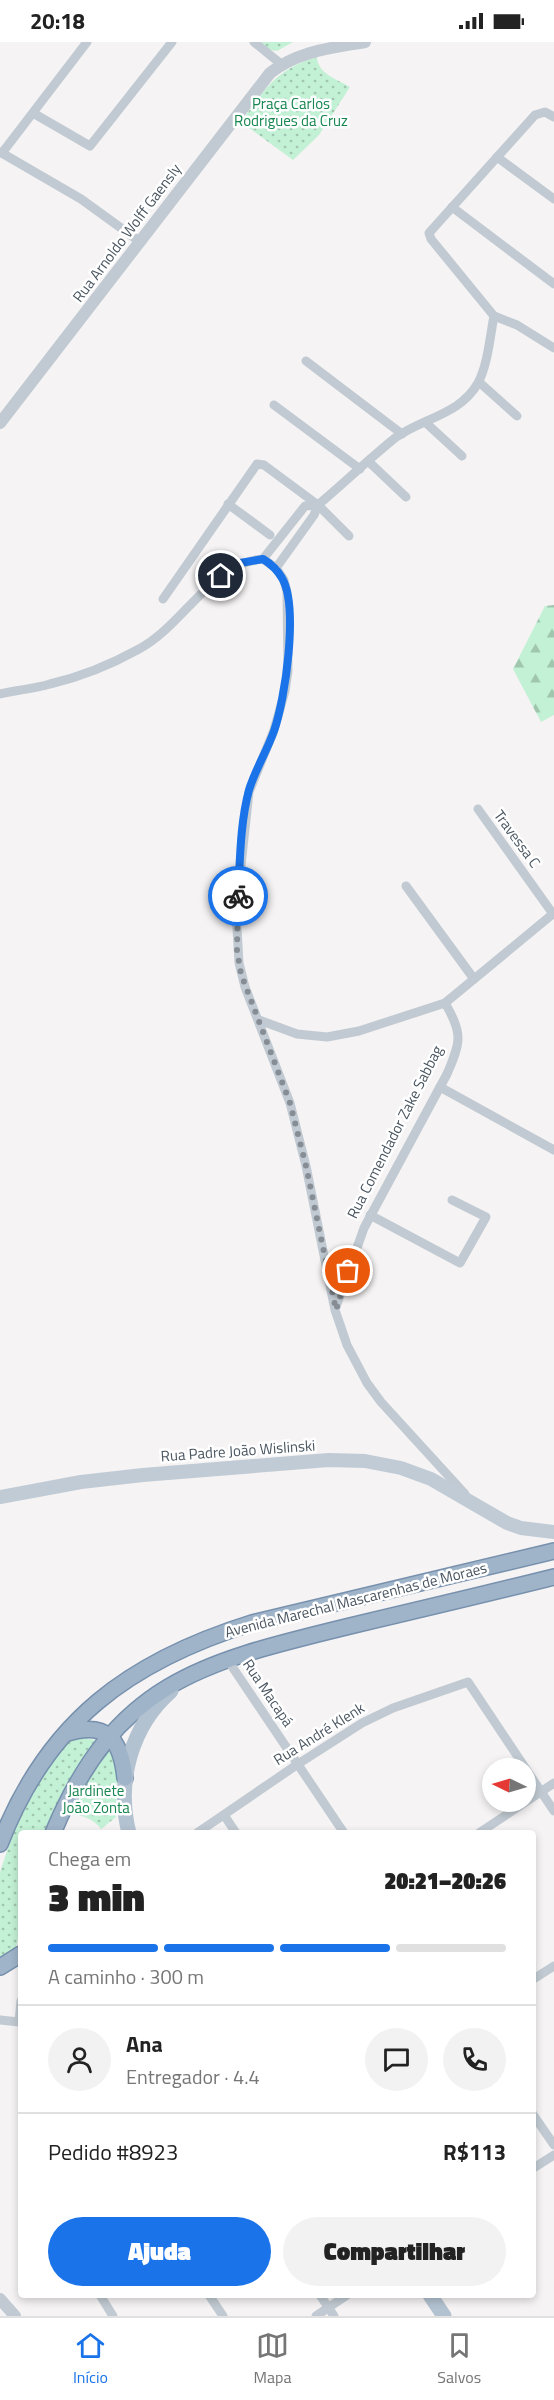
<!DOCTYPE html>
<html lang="pt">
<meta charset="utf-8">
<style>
body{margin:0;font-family:"Titillium Web",sans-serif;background:#f2f2f2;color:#222;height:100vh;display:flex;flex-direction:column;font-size:22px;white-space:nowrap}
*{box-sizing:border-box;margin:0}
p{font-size:20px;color:#767676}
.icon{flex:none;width:33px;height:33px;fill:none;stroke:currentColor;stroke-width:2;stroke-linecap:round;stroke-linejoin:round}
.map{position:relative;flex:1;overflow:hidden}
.panel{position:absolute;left:18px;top:1788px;width:518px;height:468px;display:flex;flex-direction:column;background:#fff;border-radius:6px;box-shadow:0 3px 9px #0003}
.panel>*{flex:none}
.needle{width:39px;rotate:275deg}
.buttons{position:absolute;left:482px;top:1716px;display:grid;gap:12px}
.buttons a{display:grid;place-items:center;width:54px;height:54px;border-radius:50%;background:#fff;box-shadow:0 3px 9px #0003;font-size:30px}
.pin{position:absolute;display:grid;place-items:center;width:51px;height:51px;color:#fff;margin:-26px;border:3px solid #fff;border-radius:50%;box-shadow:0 2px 6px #0007}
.courier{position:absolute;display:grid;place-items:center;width:60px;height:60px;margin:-30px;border:4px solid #1a73e8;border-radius:50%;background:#fff;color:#222;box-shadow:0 2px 8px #0007}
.overview em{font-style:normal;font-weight:800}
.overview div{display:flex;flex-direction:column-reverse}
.overview{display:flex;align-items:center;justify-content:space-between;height:102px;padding:0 30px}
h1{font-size:39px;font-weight:800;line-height:45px}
.bar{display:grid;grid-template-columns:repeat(4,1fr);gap:9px 6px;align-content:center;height:72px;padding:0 30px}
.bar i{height:8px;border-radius:4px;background:#e0e0e0}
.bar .active{background:#1a73e8}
.bar p{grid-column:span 4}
.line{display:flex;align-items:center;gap:15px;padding:0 30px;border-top:2px solid #e0e0e0}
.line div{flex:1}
.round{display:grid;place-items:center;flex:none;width:63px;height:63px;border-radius:32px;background:#f2f2f2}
.action{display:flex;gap:12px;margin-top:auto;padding:12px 30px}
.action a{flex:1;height:69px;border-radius:36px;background:#1a73e8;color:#fff;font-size:24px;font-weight:800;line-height:69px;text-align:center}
.action a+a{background:#f2f2f2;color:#222}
.status{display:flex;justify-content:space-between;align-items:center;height:42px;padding:0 30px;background:#fff;direction:ltr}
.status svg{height:16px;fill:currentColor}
.tabs{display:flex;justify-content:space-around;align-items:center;height:84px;border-top:2px solid #e0e0e0;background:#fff;font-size:16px;color:#767676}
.tabs a{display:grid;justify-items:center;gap:3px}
.tabs .active{color:#1a73e8}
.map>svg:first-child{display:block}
.grass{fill:url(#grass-dots)}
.forest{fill:url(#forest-firs)}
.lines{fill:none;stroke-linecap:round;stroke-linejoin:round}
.trunk-casing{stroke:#7690ad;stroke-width:18}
.minor{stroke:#c1cad2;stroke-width:9}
.tertiary{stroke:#c1cad2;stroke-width:12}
.secondary{stroke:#c1cbd6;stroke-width:14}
.primary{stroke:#b3c2d1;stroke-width:15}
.trunk{stroke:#9fb4c9;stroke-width:15}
.done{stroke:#868d94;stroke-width:6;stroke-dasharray:0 10.8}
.route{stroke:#1a73e8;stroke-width:8}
.labels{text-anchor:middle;stroke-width:5;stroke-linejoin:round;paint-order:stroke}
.park-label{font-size:15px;fill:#17864f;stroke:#fff}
.street-label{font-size:15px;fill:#4a5661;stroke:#fff}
</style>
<div class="status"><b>20:18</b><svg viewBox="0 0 49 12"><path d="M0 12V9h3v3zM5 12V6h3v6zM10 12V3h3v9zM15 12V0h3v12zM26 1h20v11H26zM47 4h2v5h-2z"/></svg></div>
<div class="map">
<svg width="554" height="2274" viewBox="0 0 554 2274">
<defs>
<pattern id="grass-dots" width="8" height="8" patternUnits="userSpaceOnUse" patternTransform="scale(1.5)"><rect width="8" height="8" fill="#c3f1d5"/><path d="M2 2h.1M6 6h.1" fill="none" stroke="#a0c6b0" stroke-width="1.8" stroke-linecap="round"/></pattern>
<pattern id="forest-firs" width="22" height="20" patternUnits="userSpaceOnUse" patternTransform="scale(1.5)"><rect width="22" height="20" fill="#c3f1d5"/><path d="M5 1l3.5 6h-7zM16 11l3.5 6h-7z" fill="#a0c6b0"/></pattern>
</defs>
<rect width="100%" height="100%" fill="#f5f3f3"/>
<!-- grass -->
<g class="grass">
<polygon points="260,0 293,0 277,9 268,7"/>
<path d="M317 15C317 31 338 38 350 45L319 93 293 118 241 80C266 46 275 28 317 15Z"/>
<polygon points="81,1695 98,1699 47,1791 21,1791 21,1887 16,1905 0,1919 0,1830 11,1797 27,1760 55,1712 67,1700"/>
<path d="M109 1703 117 1721 116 1775 101 1787C93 1776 82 1773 68 1772L82 1745Z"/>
</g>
<!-- forest -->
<polygon class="forest" points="554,563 554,673 541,680 513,627 545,564"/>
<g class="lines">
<defs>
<g id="trunk">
<path d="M65 1692C107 1678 121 1698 125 1736"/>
<path d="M53 1791C116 1639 203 1620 350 1584 418 1568 486 1552 554 1535"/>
<path d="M0 1802C47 1679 130 1619 252 1581L554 1509"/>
<polyline points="0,1925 21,1912"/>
</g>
</defs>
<!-- trunk casing -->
<use href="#trunk" class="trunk-casing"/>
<!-- minor -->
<g class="minor">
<polyline points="254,0 281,22"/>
<polyline points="33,71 90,104 172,0"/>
<polyline points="554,75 545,70 535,73 429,191 431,197 494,274 517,283 554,306"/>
<polyline points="0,110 81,157 139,199"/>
<polyline points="2,111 87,0"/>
<polyline points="497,115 554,157"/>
<polyline points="452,165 554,242"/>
<polyline points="306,319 402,392"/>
<polyline points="479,340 517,374"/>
<polyline points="274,363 360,427"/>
<polyline points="425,380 462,414"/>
<polyline points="368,419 406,455"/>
<polyline points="228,462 270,493"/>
<polyline points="263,517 305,464 318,463"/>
<path d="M276 526 314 473 318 463C344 441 369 417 395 396 422 376 460 373 478 341 488 322 490 294 494 274"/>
<polyline points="163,557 257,422 264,423 318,463 349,494"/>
<path d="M0 652C16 648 33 647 50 642 80 635 112 622 139 607 183 584 212 520 263 517L276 526 284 538 287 550 288 629 285 649 274 688 249 750 236 869 239 921 245 945 290 1061 306 1124 335 1268 347 1303 367 1341 381 1360 465 1452"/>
<polyline points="478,767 553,872"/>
<polyline points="406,844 474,937"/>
<polyline points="259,978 297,992 327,995 359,989 445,961 554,871"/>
<polyline points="440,1045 554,1108"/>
<polyline points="370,1173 460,1221 486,1175 452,1158"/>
<path d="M336 1265 364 1186 447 1032C461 1000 463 991 445 961"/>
<polyline points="227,1617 344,1791"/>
<polyline points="224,1773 236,1791"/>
<polyline points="197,1791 298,1722 362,1681 393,1666 468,1640 554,1769"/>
<polyline points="479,1791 554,1741"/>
<polyline points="532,1938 554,1924"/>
<polyline points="0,1978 19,1980 21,1959"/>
<polyline points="532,2071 554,2103"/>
<polyline points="532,2127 554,2113"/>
<polyline points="100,2253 113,2274"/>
<polyline points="209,2253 223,2274"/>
<polyline points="320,2253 334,2274"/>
<polyline points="316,2274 347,2253"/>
</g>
<!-- tertiary -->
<g class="tertiary">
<path d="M0 381 270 31C298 9 331 6 365 0"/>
<polyline points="0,2257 15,2274"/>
</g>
<!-- secondary -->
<polyline class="secondary" points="0,1455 81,1440 143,1433 329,1418 365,1419 401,1426 431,1437 507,1481 521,1486 554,1490"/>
<!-- primary -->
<g class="primary">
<path d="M129 1791C116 1740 131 1684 171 1649"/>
<polyline points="430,2253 444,2274"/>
</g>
<!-- trunk -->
<use href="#trunk" class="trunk"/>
</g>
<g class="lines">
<!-- done -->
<polyline class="done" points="238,854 237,908 241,932 290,1061 306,1124 336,1268 348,1229"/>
<!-- route -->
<path class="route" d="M221 534 240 521 263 517C271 522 277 527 282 536 299 565 285 658 274 689 267 709 255 728 249 748 240 781 240 820 238 854"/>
</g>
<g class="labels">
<!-- park labels -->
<g class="park-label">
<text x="291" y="67">Praça Carlos<tspan x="291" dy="17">Rodrigues da Cruz</tspan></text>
<text x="96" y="1754">Jardinete<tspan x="96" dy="17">João Zonta</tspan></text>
</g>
<!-- street labels -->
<g class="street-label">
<text transform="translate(127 191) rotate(-53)" y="5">Rua Arnoldo Wolff Gaensly</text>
<text transform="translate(517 797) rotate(54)" y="5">Travessa C</text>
<text transform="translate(395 1090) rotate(-63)" y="5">Rua Comendador Zake Sabbag</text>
<text transform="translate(238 1409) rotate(-4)" y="5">Rua Padre João Wislinski</text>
<text transform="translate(356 1558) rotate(-14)" y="5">Avenida Marechal Mascarenhas de Moraes</text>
<text transform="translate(268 1651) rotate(56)" y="5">Rua Macapá</text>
<text transform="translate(319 1692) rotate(-32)" y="5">Rua André Klenk</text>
</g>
</g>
</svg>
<div class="buttons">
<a><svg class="needle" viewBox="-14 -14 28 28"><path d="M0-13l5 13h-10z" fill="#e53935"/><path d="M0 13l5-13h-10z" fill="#767676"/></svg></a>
</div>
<div class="pin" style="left:348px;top:1229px;background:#ea580c"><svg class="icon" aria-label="bag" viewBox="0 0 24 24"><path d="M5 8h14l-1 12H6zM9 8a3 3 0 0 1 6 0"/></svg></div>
<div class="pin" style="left:221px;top:534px;background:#1f2937"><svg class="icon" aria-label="home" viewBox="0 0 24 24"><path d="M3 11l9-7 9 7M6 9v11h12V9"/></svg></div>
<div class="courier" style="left:238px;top:854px"><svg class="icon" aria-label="bike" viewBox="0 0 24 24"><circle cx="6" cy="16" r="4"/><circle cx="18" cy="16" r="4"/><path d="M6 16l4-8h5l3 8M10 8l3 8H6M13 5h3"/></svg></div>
<section class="panel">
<div class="overview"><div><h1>3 min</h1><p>Chega em</p></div><em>20:21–20:26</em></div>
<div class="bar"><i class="active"></i><i class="active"></i><i class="active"></i><i></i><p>A caminho · 300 m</p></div>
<div class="line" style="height:108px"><a class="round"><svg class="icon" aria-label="person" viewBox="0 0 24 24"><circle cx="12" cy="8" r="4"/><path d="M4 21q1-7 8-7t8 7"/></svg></a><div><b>Ana</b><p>Entregador · 4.4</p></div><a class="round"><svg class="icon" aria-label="chat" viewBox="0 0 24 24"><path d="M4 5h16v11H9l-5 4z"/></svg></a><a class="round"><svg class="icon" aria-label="phone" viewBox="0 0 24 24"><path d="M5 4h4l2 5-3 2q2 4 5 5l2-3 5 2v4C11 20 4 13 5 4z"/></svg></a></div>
<div class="line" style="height:78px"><div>Pedido #8923</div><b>R$113</b></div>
<div class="action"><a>Ajuda</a><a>Compartilhar</a></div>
</section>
</div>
<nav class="tabs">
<a class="active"><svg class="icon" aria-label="home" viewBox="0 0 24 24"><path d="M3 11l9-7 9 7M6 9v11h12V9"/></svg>Início</a>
<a><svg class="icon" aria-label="map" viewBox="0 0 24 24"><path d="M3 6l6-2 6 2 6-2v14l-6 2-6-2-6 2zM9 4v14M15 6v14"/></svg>Mapa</a>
<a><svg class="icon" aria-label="saved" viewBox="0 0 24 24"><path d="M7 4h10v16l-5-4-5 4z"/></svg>Salvos</a>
</nav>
